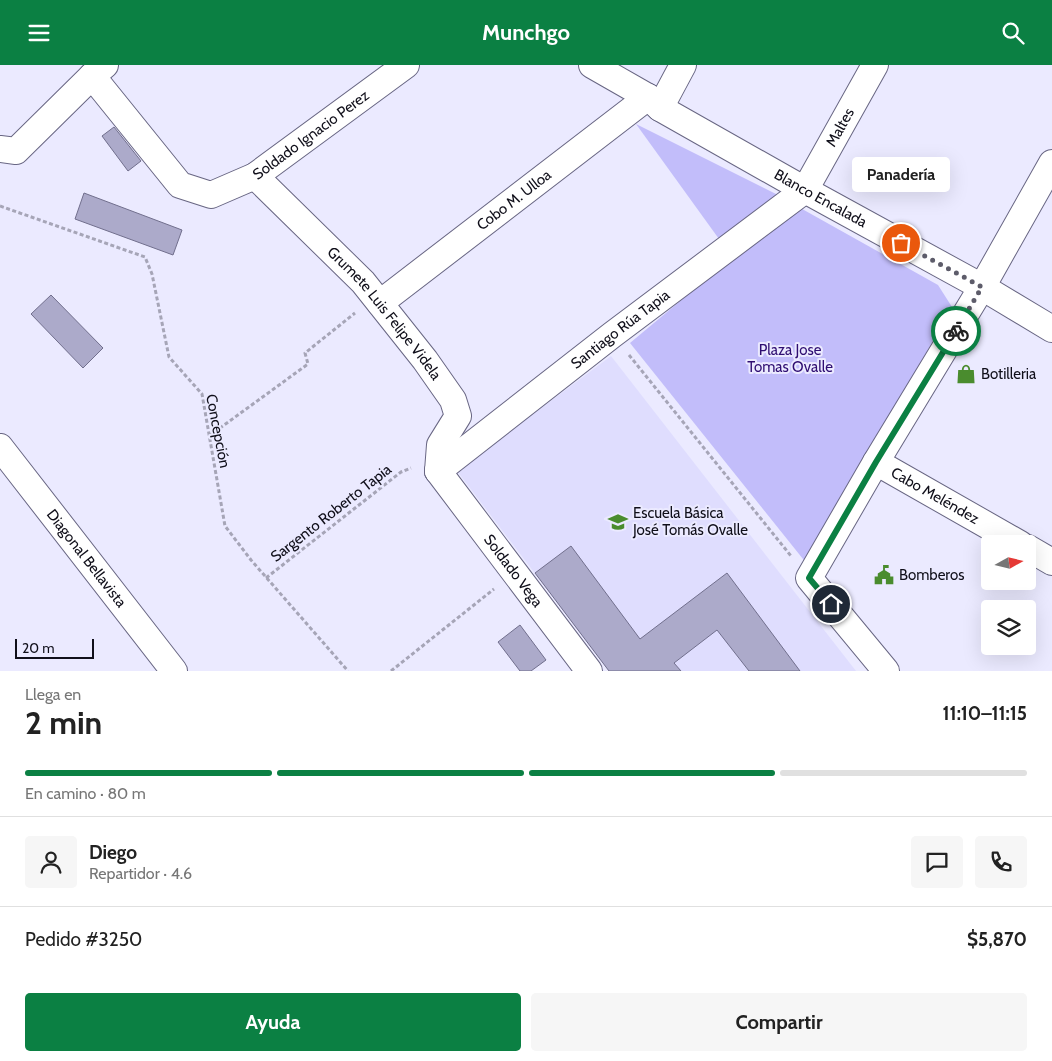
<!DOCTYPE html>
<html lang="es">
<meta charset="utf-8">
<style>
body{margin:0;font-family:Cabin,sans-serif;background:#f6f6f6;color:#222;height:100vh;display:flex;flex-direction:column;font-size:19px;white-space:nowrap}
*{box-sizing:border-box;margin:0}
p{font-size:16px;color:#767676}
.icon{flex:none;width:28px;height:28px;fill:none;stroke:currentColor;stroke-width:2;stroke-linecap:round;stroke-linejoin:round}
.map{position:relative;height:606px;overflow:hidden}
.drawer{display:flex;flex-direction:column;background:#fff;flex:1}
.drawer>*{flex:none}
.needle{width:32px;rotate:82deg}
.buttons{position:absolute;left:981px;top:470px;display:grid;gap:10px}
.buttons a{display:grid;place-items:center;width:55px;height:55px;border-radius:5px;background:#fff;box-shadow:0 5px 20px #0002;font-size:25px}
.scale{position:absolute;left:15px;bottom:12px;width:79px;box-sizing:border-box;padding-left:5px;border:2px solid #100f1a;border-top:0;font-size:14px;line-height:18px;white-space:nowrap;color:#100f1a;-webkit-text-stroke:4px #ebeaff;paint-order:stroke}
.pin{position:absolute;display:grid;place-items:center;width:42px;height:42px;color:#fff;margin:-21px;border:2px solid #fff;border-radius:50%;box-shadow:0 1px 5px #0007}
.courier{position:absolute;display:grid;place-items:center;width:50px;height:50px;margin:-25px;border:4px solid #0b8043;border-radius:50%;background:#fff;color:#222;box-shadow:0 1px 6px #0007}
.bubble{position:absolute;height:35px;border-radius:5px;background:#fff;box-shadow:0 5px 20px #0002;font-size:16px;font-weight:800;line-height:35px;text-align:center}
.summary em{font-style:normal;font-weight:800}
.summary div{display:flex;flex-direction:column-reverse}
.summary{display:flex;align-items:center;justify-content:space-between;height:85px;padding:0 25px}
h1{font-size:32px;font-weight:800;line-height:38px}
.bar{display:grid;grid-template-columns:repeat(4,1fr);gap:8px 5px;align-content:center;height:60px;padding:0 25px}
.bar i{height:6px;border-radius:4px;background:#e0e0e0}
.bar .current{background:#0b8043}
.bar p{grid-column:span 4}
.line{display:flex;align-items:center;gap:12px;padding:0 25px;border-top:1px solid #e0e0e0}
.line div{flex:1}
.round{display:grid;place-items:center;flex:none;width:52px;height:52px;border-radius:5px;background:#f6f6f6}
.action{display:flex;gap:10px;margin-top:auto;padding:10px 25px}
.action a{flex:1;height:58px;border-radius:5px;background:#0b8043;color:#fff;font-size:20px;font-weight:800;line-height:58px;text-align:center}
.action a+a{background:#f6f6f6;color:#222}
header{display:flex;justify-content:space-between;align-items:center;height:65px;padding:0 25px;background:#0b8043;color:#fff;font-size:22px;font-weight:800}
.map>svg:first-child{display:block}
.built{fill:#dfddfe}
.green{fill:#c2bdfa}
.building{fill:#acaaca;stroke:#716f8d}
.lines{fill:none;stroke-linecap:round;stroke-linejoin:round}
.minor-casing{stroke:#686683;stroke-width:28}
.path{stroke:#a6a5b7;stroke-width:3;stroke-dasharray:4 2.5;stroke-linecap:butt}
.minor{stroke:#fff;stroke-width:26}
.done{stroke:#5d5c6a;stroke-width:5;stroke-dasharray:0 9}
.route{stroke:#0b8043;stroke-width:6}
.labels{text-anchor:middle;stroke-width:4;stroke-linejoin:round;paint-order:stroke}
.street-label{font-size:15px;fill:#100f1a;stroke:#ebeaff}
.park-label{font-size:15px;fill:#2f0e72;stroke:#ebeaff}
.poi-label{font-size:15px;fill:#100f1a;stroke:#ebeaff;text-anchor:start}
</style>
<header><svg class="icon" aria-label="menu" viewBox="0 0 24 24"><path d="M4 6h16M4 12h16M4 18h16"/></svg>Munchgo<svg class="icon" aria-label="search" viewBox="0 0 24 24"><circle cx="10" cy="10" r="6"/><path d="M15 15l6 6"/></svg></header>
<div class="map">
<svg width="1052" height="606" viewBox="0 0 1052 606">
<rect width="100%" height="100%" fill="#ebeaff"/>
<!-- built -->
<polygon class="built" points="611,291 856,606 609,606 457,406"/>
<!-- green -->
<g class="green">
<polygon points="636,59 780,131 719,174"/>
<polygon points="795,140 938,220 952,242 807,499 630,278"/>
</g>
<!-- building -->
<g class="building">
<polygon points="114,62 141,96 128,106 102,71"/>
<polygon points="84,128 182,165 173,190 75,154"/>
<polygon points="51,230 103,283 83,303 31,249"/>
<polygon points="571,481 640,574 727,508 800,606 749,606 717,565 674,598 681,606 609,606 535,508"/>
<polygon points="520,560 546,595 531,606 520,606 498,577"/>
</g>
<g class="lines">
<defs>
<g id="minor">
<path id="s1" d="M592 0 648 32 660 43 805 125 982 222 1052 264"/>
<path id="s2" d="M92 11 180 120 211 130 255 111 406 0"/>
<polyline points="660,43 683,0"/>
<polyline points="0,84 16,86 92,11 105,0"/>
<path id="s3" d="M255 111 363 217 425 295 453 335 458 351 440 380 438 406"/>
<path id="s4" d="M380 238 648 32"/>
<path id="s5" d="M0 382 174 606"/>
<path id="s6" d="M876 397 1020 479"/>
<path id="s7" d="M438 406 612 270 805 125 875 0"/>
<path id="s8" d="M438 406 589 606"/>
<polyline points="1028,483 1052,497"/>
<polyline points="886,606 809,513 876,397 982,222 1052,98"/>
</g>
</defs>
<!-- minor casing -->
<use href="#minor" class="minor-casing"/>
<!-- path -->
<g class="path">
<polyline points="0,141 145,192 152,209 169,292 202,329 225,461 251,495 348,606"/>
<polyline points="629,290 791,491"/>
<polyline points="209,371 308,299 305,288 355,248"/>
<polyline points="266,513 401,407 411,403"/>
<polyline points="391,606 494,524"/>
</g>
<!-- minor -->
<use href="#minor" class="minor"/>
</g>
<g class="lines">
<!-- done -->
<polyline class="done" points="901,178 982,222 956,266"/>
<!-- route -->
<polyline class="route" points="831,539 809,513 876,397 956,266"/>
</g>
<!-- icons -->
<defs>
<symbol id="shop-bare" viewBox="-9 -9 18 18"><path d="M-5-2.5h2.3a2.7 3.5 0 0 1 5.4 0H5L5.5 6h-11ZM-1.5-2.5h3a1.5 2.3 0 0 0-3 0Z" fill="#4a8c2e" stroke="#ebeaff" stroke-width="2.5" paint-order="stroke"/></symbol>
<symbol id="school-bare" viewBox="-9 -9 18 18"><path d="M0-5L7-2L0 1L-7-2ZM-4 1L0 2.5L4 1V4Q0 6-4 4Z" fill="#4a8c2e" stroke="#ebeaff" stroke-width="2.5" paint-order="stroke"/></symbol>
<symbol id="civic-bare" viewBox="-9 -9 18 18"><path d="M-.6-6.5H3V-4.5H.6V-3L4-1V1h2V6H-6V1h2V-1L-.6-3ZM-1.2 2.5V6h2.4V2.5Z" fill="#4a8c2e" stroke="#ebeaff" stroke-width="2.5" paint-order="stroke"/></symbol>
</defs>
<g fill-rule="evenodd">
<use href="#shop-bare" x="952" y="295" width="28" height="28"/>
<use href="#school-bare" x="604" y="443" width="28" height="28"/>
<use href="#civic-bare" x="870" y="496" width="28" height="28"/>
</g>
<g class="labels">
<!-- street labels -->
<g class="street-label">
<text dy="5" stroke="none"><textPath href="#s7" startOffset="534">Maltes</textPath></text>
<text dy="5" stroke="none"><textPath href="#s2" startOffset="290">Soldado Ignacio Perez</textPath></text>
<text dy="5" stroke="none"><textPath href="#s1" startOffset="265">Blanco Encalada</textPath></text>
<text dy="5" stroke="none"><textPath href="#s4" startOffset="169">Cobo M. Ulloa</textPath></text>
<text dy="5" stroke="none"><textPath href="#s3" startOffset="189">Grumete Luis Felipe Videla</textPath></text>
<text dy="5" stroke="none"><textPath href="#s7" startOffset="231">Santiago Rúa Tapia</textPath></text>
<text transform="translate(218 366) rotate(79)" y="5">Concepción</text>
<text dy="5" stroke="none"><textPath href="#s6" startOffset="68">Cabo Meléndez</textPath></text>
<text transform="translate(331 448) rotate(-38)" y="5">Sargento Roberto Tapia</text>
<text dy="5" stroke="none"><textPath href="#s5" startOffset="141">Diagonal Bellavista</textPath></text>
<text dy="5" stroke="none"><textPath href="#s8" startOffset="125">Soldado Vega</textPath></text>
</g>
<!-- park labels -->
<g class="park-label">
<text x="790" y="290">Plaza Jose<tspan x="790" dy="17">Tomas Ovalle</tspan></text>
</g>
<!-- poi labels -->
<g class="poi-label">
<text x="981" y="314">Botilleria</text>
<text x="633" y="453">Escuela Básica<tspan x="633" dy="17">José Tomás Ovalle</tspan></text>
<text x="899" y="515">Bomberos</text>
</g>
</g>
</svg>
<div class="buttons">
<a><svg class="needle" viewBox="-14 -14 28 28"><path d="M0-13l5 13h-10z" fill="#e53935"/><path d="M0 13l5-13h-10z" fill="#767676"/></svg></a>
<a><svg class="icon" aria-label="layers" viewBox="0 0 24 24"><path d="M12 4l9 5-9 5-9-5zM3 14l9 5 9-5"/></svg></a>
</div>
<div class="scale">20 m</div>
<div class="pin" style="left:901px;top:178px;background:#ea580c"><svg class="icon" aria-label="bag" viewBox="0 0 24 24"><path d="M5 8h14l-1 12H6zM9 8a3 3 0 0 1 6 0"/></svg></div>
<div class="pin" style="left:831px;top:539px;background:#1f2937"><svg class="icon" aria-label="home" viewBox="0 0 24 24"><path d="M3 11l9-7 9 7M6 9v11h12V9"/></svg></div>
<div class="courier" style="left:956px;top:266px"><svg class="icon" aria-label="bike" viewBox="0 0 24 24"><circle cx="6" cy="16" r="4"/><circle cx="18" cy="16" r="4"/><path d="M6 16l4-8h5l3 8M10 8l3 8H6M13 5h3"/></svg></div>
<div class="bubble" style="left:852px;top:92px;width:98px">Panadería</div>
</div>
<section class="drawer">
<div class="summary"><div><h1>2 min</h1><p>Llega en</p></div><em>11:10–11:15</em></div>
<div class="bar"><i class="current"></i><i class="current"></i><i class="current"></i><i></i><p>En camino · 80 m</p></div>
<div class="line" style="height:90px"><a class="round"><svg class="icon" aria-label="person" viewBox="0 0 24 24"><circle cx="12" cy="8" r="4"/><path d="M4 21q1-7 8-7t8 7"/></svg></a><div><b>Diego</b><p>Repartidor · 4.6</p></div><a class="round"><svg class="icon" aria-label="chat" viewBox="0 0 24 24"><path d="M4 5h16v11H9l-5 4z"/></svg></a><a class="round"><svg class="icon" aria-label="phone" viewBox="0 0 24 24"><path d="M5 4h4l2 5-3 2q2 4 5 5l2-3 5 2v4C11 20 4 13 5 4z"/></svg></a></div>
<div class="line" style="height:65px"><div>Pedido #3250</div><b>$5,870</b></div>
<div class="action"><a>Ayuda</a><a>Compartir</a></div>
</section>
